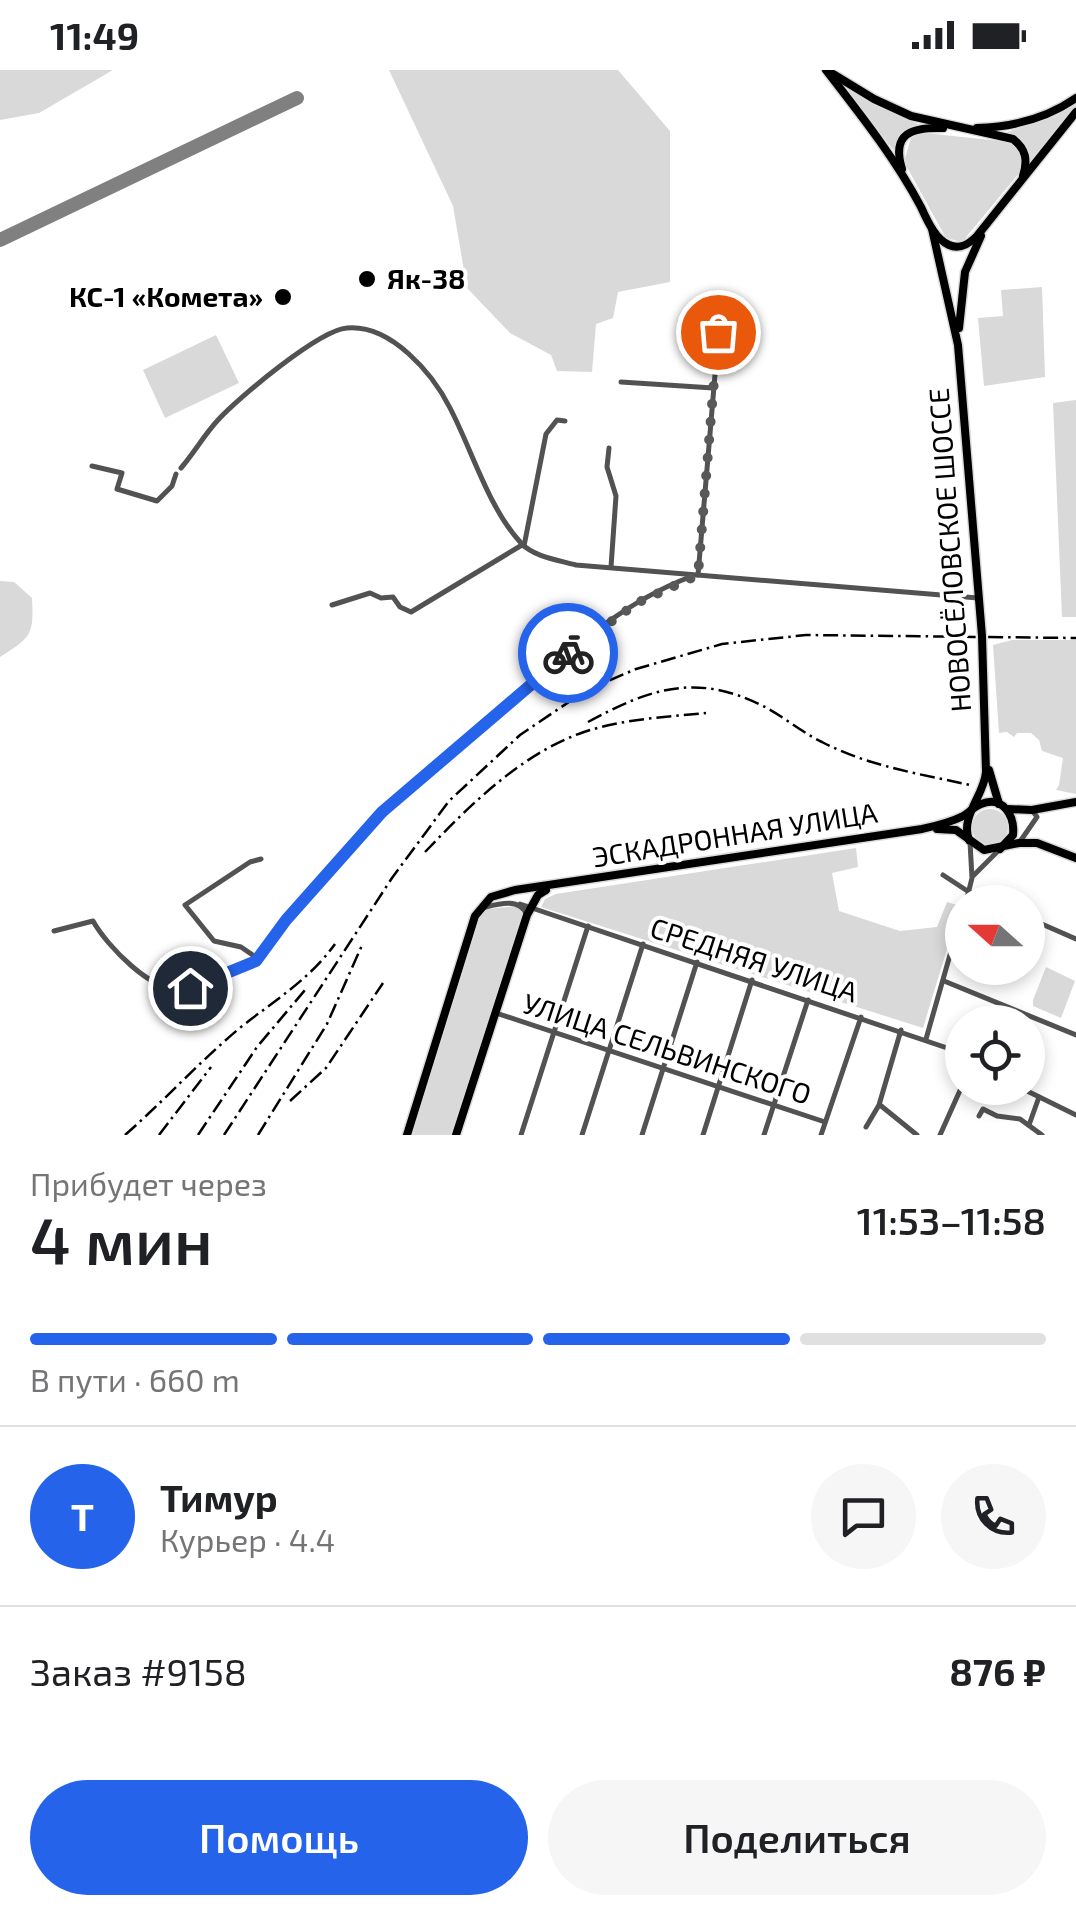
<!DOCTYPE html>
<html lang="ru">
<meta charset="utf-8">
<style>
body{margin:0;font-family:"Exo 2",sans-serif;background:#f6f6f6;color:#202124;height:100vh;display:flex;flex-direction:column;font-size:38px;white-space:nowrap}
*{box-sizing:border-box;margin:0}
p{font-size:32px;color:#757577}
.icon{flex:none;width:55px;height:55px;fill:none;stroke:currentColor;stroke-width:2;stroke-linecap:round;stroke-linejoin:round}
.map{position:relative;height:1065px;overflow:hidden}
.drawer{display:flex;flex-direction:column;background:#fff;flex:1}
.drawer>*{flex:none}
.needle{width:65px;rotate:291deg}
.controls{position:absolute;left:945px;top:815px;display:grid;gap:20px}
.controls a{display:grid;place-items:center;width:100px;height:100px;border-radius:50%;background:#fff;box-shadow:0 5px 15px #0003;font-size:50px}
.pin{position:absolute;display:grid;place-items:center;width:85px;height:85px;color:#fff;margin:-42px;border:5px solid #fff;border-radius:50%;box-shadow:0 2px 10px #0007}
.courier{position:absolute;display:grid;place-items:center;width:100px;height:100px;margin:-50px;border:8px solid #2563eb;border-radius:50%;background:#fff;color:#222;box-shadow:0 2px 12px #0007}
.overview em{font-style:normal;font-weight:600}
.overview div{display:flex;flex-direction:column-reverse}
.overview{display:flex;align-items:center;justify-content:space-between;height:170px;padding:0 30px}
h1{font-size:65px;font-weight:600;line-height:75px}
.bar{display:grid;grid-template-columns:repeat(4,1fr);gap:15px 10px;align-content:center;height:120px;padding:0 30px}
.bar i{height:12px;border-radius:8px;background:#e0e0e0}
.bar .on{background:#2563eb}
.bar p{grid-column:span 4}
.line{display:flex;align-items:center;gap:25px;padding:0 30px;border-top:2px solid #e0e0e0}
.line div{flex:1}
.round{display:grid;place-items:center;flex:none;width:105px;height:105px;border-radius:52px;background:#f6f6f6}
.button{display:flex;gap:20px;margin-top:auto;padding:20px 30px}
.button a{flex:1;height:115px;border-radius:60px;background:#2563eb;color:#fff;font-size:40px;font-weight:600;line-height:115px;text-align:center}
.button a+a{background:#f6f6f6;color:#202124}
.status{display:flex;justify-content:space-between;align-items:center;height:70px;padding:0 50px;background:#fff;direction:ltr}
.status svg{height:28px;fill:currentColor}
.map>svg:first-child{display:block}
.green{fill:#d9d9d9}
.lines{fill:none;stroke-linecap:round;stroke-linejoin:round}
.taxiway{stroke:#808080;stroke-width:14}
.major-casing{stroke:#dbdbdb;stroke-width:11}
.minor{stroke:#525252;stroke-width:5}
.major{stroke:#000;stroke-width:8}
.rail{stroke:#000;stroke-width:2.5;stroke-dasharray:15 5 2.5 5;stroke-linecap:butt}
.done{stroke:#595959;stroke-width:10;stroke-dasharray:0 18}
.route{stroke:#2563eb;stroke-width:12}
.poi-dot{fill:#000;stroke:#fff;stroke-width:4}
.labels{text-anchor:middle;stroke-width:8;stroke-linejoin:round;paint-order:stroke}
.poi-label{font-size:28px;font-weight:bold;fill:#000;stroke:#fff;text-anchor:start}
.street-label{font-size:28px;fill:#000;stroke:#fff}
</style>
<div class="status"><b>11:49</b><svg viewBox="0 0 49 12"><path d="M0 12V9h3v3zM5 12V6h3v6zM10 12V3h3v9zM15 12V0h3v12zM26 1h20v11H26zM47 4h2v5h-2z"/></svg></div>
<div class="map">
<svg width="1076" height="1065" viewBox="0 0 1076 1065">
<rect width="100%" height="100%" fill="#fff"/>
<!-- green -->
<g class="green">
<polygon points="0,0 113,0 39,43 0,50"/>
<polygon points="389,0 618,0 670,61 670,212 618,222 613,248 596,254 592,302 557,301 551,285 510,263 467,218 453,136"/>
<path d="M849 20 920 55C905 60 898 66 896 83L847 22Z"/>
<path d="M1076 34V39L1030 96C1027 77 1023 70 1004 63L1054 47Z"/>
<polygon points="924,63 1011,72 1021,84 1020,102 962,172 946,168 904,92 911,68"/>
<polygon points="1042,217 1045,307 984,316 978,248 1003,246 1001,220"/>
<polygon points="216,265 239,313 165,348 143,300"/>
<polygon points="1076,330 1076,547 1062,547 1053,333"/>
<path d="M0 511 14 512 32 528C34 566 31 567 0 587Z"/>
<polygon points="1012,570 1076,570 1076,724 1056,720 1059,715 1063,688 1042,681 1039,670 1031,663 1017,663 1014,667 1007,662 999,663 993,575"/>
<circle cx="990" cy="757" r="18"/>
<polygon points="856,778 858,797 832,803 839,841 900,861 937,857 947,832 960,836 923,958 541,837 545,829 556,824"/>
<polygon points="517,836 523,844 451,1065 412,1065 481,844 487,839"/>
<polygon points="1046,897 1075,911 1061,948 1033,936 1033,930"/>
</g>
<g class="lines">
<!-- taxiway -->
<polyline class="taxiway" points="0,170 297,28"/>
<defs>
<g id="major">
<path d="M826 0C860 44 895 88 921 137 927 150 935 169 949 175 960 180 969 174 977 166L1076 42"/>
<path d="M833 4 874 29 911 46 1013 69C1026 79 1028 90 1023 106"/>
<path d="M977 58C1013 57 1046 49 1076 28"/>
<path d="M902 99C891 63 912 57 943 58"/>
<path d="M932 159 958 275 982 566 986 702C984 726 960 746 969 770"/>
<polyline points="959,258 965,202 981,166"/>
<polyline points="989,700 999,734"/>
<polyline points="1007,739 1032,740 1076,732"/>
<polyline points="937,759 956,760 984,780 1019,773 1037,773 1076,788"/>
<path d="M407 1065 475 846 491 827 515 820 922 759C935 756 949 753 961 747 968 744 973 737 981 734 1003 725 1015 746 1013 765L1000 779"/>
<polyline points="456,1065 527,845 538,825 546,820"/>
</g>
</defs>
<!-- major casing -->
<use href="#major" class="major-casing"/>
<!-- minor -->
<g class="minor">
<polyline points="621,312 713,318"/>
<polyline points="609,378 607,397 616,426 611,497"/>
<polyline points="92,396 122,403 117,419 157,431 172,416 176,404"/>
<path d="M181 398C194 383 204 365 218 350 238 328 319 260 347 258 391 254 433 304 450 338 472 380 489 439 521 473 534 487 558 490 576 495L978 528"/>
<polyline points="524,476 546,364 557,350 565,351"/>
<polyline points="698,505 721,234"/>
<polyline points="332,535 370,523 381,528 393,527 400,537 411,542 522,475"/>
<polyline points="1019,773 1037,747 1032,740"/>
<polyline points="943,805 969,822 992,832"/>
<polyline points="974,805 1000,779"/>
<polyline points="966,832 972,808 970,772"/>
<polyline points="520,834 962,983"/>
<path d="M482 838C498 834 519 827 527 845"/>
<polyline points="1028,848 1076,869"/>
<path d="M54 861 93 851C107 876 152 923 183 920 206 918 234 900 256 891L263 878C303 831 341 781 386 739 427 701 471 665 514 629 568 582 623 532 690 507"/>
<polyline points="257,888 241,877 214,871 185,835 250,792 261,789"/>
<polyline points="944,911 1076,965"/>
<polyline points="496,943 825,1052"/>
<polyline points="926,969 962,843"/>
<polyline points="1021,1018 1076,1045"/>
<polyline points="880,1035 917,1065"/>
<polyline points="979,1046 983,1039 997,1046 1020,1049 1042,1065"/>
<polyline points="1029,1055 1039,1027"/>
<polyline points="866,1057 879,1035 901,960"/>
<polyline points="521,1065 588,856"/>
<polyline points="582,1065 643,874"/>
<polyline points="642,1065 697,892"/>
<polyline points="703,1065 752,910"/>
<polyline points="764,1065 808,930"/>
<polyline points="821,1065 861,947"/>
<polyline points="940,1065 962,1016"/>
</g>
<!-- major -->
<use href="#major" class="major"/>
<!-- rail -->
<g class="rail">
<path d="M588 652C649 619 696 602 763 636 783 646 801 662 822 672 868 696 920 704 970 715"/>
<path d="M425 782C469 736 522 683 584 662 623 649 666 647 706 643"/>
<polyline points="290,1031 326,998 383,913"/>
<path d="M125 1065C165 1030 200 991 241 957 275 930 309 910 335 874"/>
<polyline points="159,1065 211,997"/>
<polyline points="198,1065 257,977 305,920"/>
<polyline points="224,1065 392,808 449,731 520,665 585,621 636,599 722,574 806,565 1076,568"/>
<polyline points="258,1065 327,954 363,873"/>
</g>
</g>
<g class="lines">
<!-- done -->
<polyline class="done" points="568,583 637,533 698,505 718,262"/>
<!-- route -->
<polyline class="route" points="190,918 256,891 286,850 382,742 568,583"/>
</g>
<!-- markers -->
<g class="poi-dot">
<circle cx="367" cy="209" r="10"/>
<circle cx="283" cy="227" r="10"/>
</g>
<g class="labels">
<!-- poi labels -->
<g class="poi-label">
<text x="387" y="219">Як-38</text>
<text x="263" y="237" text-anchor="end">КС-1 «Комета»</text>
</g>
<!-- street labels -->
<g class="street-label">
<text transform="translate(950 480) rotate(-94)" y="10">НОВОСЁЛОВСКОЕ ШОССЕ</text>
<text transform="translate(735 765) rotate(-9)" y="10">ЭСКАДРОННАЯ УЛИЦА</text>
<text transform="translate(754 890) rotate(18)" y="10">СРЕДНЯЯ УЛИЦА</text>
<text transform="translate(667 979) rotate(18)" y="10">УЛИЦА СЕЛЬВИНСКОГО</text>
</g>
</g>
</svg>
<div class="controls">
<a><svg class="needle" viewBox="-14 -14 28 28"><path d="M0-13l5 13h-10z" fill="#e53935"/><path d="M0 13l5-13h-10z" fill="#757577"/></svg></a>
<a><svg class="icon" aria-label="locate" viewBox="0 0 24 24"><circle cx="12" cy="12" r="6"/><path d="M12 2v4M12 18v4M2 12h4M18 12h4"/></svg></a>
</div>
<div class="pin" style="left:718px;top:262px;background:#ea580c"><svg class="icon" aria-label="bag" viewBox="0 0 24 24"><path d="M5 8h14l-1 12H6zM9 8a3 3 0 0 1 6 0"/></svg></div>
<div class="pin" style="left:190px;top:918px;background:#1f2937"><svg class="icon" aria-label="home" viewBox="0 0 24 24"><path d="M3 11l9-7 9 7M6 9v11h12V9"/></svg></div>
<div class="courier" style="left:568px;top:583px"><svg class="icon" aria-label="bike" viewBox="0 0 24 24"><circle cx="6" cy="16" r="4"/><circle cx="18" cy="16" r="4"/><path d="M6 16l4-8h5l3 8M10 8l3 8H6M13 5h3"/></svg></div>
</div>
<section class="drawer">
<div class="overview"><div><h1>4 мин</h1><p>Прибудет через</p></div><em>11:53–11:58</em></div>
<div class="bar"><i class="on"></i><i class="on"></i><i class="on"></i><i></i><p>В пути · 660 m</p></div>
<div class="line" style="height:180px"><b class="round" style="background:#2563eb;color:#fff">Т</b><div><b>Тимур</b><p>Курьер · 4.4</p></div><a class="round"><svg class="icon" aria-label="chat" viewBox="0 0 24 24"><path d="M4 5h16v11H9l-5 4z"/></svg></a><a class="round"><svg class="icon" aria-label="phone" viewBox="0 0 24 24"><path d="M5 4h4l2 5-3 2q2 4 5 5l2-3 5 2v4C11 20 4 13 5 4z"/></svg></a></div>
<div class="line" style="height:130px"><div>Заказ #9158</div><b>876 ₽</b></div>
<div class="button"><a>Помощь</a><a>Поделиться</a></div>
</section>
